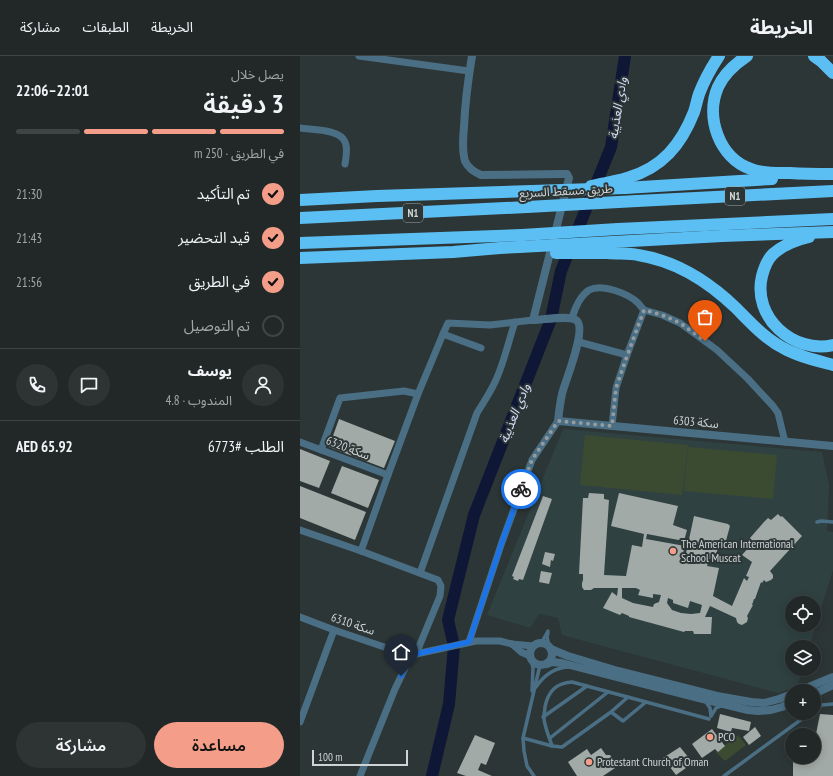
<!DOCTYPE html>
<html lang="ar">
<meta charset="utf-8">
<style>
body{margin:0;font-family:"PT Sans Narrow","Noto Sans Arabic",sans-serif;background:#2e3434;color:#f1f3f6;direction:rtl;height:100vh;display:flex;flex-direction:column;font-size:15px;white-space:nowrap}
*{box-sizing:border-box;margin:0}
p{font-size:13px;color:#a2a6a8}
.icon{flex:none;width:22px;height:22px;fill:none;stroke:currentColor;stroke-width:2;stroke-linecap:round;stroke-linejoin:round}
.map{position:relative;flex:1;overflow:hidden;direction:ltr}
.sheet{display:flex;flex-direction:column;background:#222828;width:300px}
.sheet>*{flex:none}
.fabs{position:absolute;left:485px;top:540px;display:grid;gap:8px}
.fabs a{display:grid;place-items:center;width:36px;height:36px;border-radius:50%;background:#222828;box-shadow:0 2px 10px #0003,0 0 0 1px #3f4445;font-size:20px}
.scale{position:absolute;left:12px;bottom:10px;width:96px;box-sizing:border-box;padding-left:4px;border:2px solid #ced3d4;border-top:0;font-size:11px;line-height:14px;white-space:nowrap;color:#ced3d4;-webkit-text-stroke:3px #2d3636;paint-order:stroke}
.pin{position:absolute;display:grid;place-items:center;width:34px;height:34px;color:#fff;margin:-41px -17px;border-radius:50% 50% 50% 0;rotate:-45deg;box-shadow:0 0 4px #0007}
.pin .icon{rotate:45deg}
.courier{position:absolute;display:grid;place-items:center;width:40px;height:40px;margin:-20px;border:3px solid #1a73e8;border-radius:50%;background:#fff;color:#222;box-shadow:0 1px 5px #0007}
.summary em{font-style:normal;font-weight:600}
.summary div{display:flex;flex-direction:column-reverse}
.summary{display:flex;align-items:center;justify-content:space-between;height:68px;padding:0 16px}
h1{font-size:26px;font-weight:600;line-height:30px}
.bar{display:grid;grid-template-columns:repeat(4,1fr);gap:6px 4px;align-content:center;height:48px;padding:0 16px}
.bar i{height:5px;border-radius:3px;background:#3f4445}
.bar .active{background:#f49e89}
.bar p{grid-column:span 4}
.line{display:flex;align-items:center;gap:10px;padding:0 16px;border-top:1px solid #3f4445}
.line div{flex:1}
.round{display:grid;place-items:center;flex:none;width:42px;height:42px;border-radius:21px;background:#2e3434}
ol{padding:0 16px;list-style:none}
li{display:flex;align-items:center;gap:12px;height:44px}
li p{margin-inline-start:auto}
li .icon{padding:4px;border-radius:50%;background:#f49e89;color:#111;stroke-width:4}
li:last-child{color:#a2a6a8}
li i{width:22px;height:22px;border:2px solid #3f4445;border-radius:50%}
.action{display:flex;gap:8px;margin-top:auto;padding:8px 16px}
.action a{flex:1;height:46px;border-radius:24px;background:#f49e89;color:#111;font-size:16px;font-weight:600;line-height:46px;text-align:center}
.action a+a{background:#2e3434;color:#f1f3f6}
header{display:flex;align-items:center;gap:24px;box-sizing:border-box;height:56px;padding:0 20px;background:#222828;border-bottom:1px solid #3f4445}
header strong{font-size:19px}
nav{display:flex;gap:22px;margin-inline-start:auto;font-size:14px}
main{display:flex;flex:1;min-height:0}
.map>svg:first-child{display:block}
.built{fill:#304142;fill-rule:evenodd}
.green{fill:#3b4b32}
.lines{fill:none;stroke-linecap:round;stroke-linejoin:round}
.river{stroke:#0e1735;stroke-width:12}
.building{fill:#a1aaa6;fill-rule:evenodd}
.service{stroke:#4a6f85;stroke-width:3.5}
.minor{stroke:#4a6f85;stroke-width:7}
.tertiary{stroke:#4a6f85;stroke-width:8}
.motorway{stroke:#5cbff4;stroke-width:12}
.motorway-bridge{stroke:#5cbff4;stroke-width:12}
.done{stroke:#969c9d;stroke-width:4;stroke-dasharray:0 7.2}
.route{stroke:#1a73e8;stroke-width:5}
.poi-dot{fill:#f49e89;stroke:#2d3636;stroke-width:1.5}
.labels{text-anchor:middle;stroke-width:4;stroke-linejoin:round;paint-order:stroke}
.shield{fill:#2d3636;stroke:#9ea4a5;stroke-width:1}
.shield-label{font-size:11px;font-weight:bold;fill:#ced3d4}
.street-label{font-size:12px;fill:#ced3d4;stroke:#2d3636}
.poi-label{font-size:12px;fill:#ced3d4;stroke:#2d3636;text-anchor:start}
.water-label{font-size:13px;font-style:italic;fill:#d3ddf6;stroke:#2d3636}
</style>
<header>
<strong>الخريطة</strong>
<nav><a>الخريطة</a><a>الطبقات</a><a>مشاركة</a></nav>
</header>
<main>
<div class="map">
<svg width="533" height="720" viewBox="0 0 533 720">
<rect width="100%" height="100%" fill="#2d3636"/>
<!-- built -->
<path class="built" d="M263 373 522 396 529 429 527 475 533 476V514L509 591H492V613H503L497 631 478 637 262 579 258 562 239 558 230 572 187 559ZM492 547H514V569H492Z"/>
<!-- green -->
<g class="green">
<polygon points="285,379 388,389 382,439 280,429"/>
<polygon points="388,391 477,399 473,443 384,435"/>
<polygon points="438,679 446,689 425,705 416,696"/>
</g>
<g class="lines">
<!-- river -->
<polyline class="river" points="132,720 149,648 154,590 148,564 174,459 251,263 261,215 311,91 325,0"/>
</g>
<!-- building -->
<g class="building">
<polygon points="39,363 95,385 84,412 29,391"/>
<polygon points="0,393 30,405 19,432 0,425"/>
<polygon points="42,410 79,424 68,452 31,437"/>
<polygon points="0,430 66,456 55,484 0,462"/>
<path d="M289 437 304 438V443L309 444 304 519 326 520 332 489 342 491 344 478 311 470 319 437 378 450 373 469 387 474 384 485 347 478 346 483 385 490 382 500 385 502 394 460 428 468 430 470 424 492 418 491 415 503H409L407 510 419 512 413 540 432 550 444 522 447 525 449 521 446 520 452 506 442 499 450 490 447 487 450 482 464 466 468 462 471 464 478 458 481 461 482 460 502 480 470 515 473 519V522L471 524 466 526 464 524 462 527 461 526 455 543H454L452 549H453L447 560 448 562 447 566 442 569 439 568 437 566 436 562 410 550 405 561H412L411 578H394L393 575H385L384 576 329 561V560L322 557 320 559 303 552 312 536 317 540 318 532H294L291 534H284L282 531V527L283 524V518H279L283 442H288ZM322 532H336L340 534 338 539 353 542V538L361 539 359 546 354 548 353 551 333 547 322 542ZM368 542 373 544V547L388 552 390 545 402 549 400 557 391 558 381 557 372 554 367 547Z"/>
<polygon points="243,440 252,443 223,524 219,523 218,525 213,523 214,521 212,520"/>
<polygon points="245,496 255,498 253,505 251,504 250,511 242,508"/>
<polygon points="241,515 252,517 249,528 239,526"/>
<polygon points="420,658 451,666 449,675 432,672 431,676 417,672"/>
<polygon points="520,658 533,659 533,720 493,720 493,701 514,701 514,678 516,678"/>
<polygon points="455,671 461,680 449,689 443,681"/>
<polygon points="412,673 425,690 418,696 415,693 402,702 392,688"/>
<polygon points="175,679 195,687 186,709 181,707 178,714 192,720 166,720 157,717"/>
<polygon points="380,691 393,707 376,719 363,702"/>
<polygon points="301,692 306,699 310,699 313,703 311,706 315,712 303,720 277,720 268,706 287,693 291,699"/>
</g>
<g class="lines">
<!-- service -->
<g class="service">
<polyline points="517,466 521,465 533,466"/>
<polyline points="248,577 247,581 249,590"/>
<polyline points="238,587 243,584 248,575"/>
<polyline points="231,604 233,612 232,635"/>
<polyline points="240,609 223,682 252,690 262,691 311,656 328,641"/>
<path d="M236 631C244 619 254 612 268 611"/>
<polyline points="406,646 410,652 411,660"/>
<polyline points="514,654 522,649 533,648"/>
<polyline points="311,656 323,665 346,646"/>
<polyline points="411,660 416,652 421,650"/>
<polyline points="243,661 287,630"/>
<polyline points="223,682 224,695 227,710 234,720"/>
<polyline points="250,682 308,636"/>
<path d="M252 690C250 683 243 667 244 660 244 657 245 654 245 651 248 635 256 627 272 626L409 663"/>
<polyline points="424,720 510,657"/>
</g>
<!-- minor -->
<g class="minor">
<polyline points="59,0 169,15"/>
<path d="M0 72C13 74 40 73 45 86 48 92 46 102 45 108"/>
<path d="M272 262C275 252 280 240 289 234 302 227 329 238 338 247 340 249 342 252 344 254"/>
<polyline points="143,278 148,267 190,269 233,264"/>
<polyline points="279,286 327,299"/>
<polyline points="312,370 316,332 327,299 344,254 362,259 380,267 417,294 448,323 473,350 478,357 485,386"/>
<polyline points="0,386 88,419"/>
<polyline points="21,394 40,342 104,335 118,338"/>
<polyline points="0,474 61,495 88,419 118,338 143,278 181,292"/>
<path d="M120 517 177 357C184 345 193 333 198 319 205 302 209 284 215 266"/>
<polyline points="0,561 34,574 99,596 116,598 176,585 200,585 212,588 233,590"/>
<polyline points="169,586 202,486 232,404 258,365"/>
<polyline points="212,588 221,596 230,600"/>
<polyline points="0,666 34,574"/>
<polyline points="60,720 95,633 107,608 116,598 140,540 141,530 138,524 61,495"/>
</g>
<!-- tertiary -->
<g class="tertiary">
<path d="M172 0C168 24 165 47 164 71 163 81 162 95 165 105 168 112 174 116 181 119L262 118H267L269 122 233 264C243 264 269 259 276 264 288 272 265 325 262 338 260 347 259 356 258 365L533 390"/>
<circle cx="241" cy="598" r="11"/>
<polyline points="251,593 258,596 268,600 318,615 417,640 451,646 464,647 479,643 492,638"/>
<polyline points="247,608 252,606 262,607 398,642 448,654 458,655 471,654 482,651 492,647"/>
<polyline points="499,635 533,621"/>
<polyline points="514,638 533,629"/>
</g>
<!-- motorway -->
<g class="motorway">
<path d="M447 0C435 8 424 18 418 31 405 61 419 102 451 113 463 118 477 117 490 117 504 118 519 118 533 118"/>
<polyline points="514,0 521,5 533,17"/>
<path d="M291 130C303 127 315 126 327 122 362 112 381 89 394 56 396 50 397 44 399 38 404 25 411 12 419 0"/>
<polyline points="325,132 472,123"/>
<polyline points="0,144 77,140 232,135"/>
<polyline points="337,145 533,135"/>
<polyline points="0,162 227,151"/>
<polyline points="318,173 533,163"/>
<path d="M509 181C496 184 483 189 473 198 467 204 464 212 462 220 452 261 493 298 533 289"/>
<polyline points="313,186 422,180 533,176"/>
<polyline points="0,187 222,179"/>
<path d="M308 197C318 198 329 197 338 199 377 205 408 225 436 252 452 268 466 284 487 294 501 301 518 305 533 309"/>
<polyline points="0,202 153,196 200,192 219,191"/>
</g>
<!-- motorway-bridge -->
<g class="motorway-bridge">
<polyline points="232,135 325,132"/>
<polyline points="227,151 337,145"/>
<polyline points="222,179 318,173"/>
<polyline points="219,191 313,186"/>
<polyline points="256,197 308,197"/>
</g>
</g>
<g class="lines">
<!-- done -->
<polyline class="done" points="221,433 232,404 258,365 312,370 316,332 327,300 344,254 362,259 380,267 405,285"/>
<!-- route -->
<polyline class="route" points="101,620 107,608 116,598 169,586 202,486 221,433"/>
</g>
<!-- markers -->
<g class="poi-dot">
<circle cx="373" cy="495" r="4"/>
<circle cx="410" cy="681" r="4"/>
<circle cx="289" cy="706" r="4"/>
</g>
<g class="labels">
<!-- shield labels -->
<g class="shield">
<rect x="425" y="131" width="20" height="18" rx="3"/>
<rect x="103" y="148" width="20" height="18" rx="3"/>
</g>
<g class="shield-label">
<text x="435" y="144">N1</text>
<text x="113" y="161">N1</text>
</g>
<!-- street labels -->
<g class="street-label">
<text transform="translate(266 135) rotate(-3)" y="4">طريق مسقط السريع</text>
<text transform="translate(396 366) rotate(5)" y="4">سكة 6303</text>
<text transform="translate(48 392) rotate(21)" y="4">سكة 6320</text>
<text transform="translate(53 568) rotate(19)" y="4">سكة 6310</text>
</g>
<!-- poi labels -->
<g class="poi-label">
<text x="381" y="492">The American International<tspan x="381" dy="14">School Muscat</tspan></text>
<text x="418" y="685">PCO</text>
<text x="297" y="710">Protestant Church of Oman</text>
</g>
<!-- water labels -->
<g class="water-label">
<text transform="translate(317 52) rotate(-81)" y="5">وادي العذيبة</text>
<text transform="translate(214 357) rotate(-68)" y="5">وادي العذيبة</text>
</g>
</g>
</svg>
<div class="fabs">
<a><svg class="icon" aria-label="locate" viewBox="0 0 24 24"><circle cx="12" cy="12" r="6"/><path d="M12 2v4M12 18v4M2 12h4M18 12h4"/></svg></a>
<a><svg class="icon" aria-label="layers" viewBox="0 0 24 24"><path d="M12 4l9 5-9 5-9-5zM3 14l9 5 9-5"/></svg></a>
<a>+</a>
<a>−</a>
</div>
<div class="scale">100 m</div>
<div class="pin" style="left:405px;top:285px;background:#ea580c"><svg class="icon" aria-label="bag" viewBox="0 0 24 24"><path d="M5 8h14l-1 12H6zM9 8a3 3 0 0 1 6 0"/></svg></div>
<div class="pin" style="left:101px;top:620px;background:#1f2937"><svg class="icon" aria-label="home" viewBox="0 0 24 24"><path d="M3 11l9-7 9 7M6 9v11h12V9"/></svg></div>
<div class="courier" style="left:221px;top:433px"><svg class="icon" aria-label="bike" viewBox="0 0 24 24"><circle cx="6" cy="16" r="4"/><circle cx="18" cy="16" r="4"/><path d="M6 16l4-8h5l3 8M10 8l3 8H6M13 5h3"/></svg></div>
</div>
<section class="sheet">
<div class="summary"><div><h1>3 دقيقة</h1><p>يصل خلال</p></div><em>22:01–22:06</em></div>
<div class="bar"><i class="active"></i><i class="active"></i><i class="active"></i><i></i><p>في الطريق · 250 m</p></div>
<ol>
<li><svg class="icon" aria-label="check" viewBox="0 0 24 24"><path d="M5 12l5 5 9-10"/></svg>تم التأكيد<p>21:30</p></li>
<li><svg class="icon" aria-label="check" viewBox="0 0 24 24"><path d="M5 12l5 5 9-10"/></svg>قيد التحضير<p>21:43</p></li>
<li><svg class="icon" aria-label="check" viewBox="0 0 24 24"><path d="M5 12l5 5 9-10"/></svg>في الطريق<p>21:56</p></li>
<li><i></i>تم التوصيل</li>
</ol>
<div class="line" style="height:72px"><a class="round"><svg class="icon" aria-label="person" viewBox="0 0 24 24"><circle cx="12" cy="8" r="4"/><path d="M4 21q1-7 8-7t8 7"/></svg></a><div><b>يوسف</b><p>المندوب · 4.8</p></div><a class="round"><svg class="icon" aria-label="chat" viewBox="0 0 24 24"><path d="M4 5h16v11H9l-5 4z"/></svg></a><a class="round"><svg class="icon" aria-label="phone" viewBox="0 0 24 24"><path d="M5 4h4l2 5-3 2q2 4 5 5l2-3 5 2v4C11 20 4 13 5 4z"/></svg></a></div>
<div class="line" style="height:52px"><div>الطلب #6773</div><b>AED 65.92</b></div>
<div class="action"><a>مساعدة</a><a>مشاركة</a></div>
</section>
</main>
